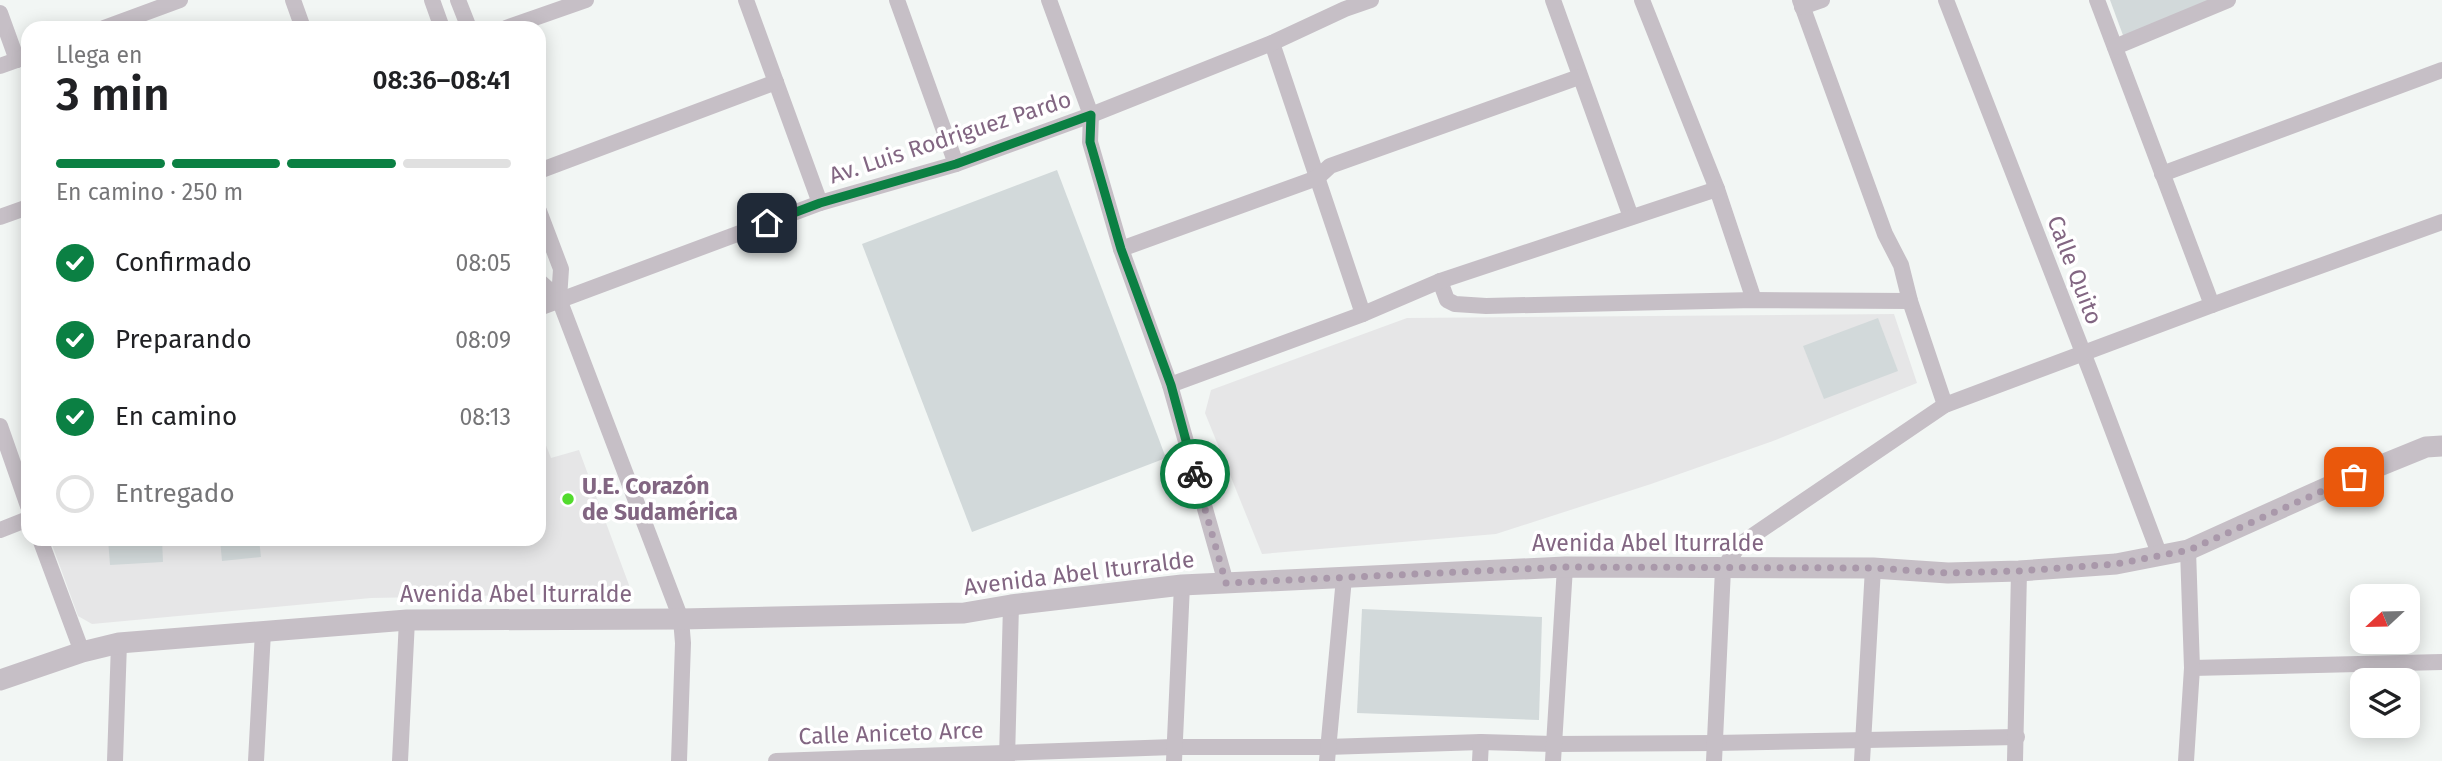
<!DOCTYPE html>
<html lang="es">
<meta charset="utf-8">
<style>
body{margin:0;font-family:"Fira Sans",sans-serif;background:#f2f2f2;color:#202124;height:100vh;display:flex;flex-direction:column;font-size:26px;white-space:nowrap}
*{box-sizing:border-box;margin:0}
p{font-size:23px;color:#757577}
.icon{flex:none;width:38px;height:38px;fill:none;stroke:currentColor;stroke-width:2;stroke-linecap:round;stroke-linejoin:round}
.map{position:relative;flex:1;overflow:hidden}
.details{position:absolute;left:21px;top:21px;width:525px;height:525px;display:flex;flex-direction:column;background:#fff;border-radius:21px;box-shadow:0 4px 18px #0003}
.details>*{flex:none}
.needle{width:46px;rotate:248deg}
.tools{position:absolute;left:2350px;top:584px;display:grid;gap:14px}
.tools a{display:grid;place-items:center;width:70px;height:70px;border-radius:14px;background:#fff;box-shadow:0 4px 18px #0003;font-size:35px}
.pin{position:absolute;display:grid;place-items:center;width:60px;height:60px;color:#fff;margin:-30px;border-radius:14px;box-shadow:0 4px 10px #0006}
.courier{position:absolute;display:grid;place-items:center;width:70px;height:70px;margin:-35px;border:5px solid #0b8043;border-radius:50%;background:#fff;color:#222;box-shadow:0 2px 9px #0007}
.head em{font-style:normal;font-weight:600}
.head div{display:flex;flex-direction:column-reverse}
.head{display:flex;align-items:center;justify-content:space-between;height:119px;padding:0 35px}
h1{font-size:46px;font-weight:600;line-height:52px}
.bar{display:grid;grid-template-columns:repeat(4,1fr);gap:10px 7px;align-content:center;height:84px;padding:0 35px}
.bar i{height:9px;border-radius:5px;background:#e0e0e0}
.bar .current{background:#0b8043}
.bar p{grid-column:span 4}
ol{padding:0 35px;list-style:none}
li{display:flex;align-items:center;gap:21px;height:77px}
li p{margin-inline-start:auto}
li .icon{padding:7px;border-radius:50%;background:#0b8043;color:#fff;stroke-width:4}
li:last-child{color:#757577}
li i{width:38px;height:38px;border:4px solid #e0e0e0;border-radius:50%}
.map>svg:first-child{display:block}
.built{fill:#e6e6e7}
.green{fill:#d2d9da}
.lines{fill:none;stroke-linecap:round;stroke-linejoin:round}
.minor{stroke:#c6bfc6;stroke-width:16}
.tertiary{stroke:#c6bfc6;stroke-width:21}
.done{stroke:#a998aa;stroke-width:7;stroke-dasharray:0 12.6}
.route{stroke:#0b8043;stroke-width:9}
.poi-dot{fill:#52db2d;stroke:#fff;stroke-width:2.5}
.labels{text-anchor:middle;stroke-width:7;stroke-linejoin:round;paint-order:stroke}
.street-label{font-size:23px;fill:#826682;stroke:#fff}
.poi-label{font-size:23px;font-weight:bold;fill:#826682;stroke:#fff;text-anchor:start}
</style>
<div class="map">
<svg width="2442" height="761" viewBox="0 0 2442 761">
<rect width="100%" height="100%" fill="#f2f6f4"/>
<!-- built -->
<g class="built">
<polygon points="1894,314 1917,383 1773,441 1651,484 1496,534 1262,554 1205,413 1211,390 1407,318"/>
<polygon points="539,428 551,458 579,450 629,585 628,591 621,593 371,598 92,624 78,616 50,539 539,539"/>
</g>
<!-- green -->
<g class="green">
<polygon points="2110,0 2226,0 2124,38"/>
<polygon points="1057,170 1166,458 972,532 862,244"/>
<polygon points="1878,318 1898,371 1824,399 1803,346"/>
<polygon points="108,539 162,539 163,562 110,565"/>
<polygon points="220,539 259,539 261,557 222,561"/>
<polygon points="1362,609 1542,617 1539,720 1357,713"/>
</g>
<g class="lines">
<!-- minor -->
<g class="minor">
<polyline points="293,0 303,28"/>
<polyline points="432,0 442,28"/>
<polyline points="458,0 469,28"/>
<polyline points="746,0 820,203"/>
<polyline points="897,0 956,164"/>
<polyline points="1049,0 1091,115 1090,142 1121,249 1170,385 1226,583"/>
<polyline points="1553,0 1631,217"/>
<polyline points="1642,0 1717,189 1754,300"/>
<polyline points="1800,0 1885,234 1901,265 1910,301 1945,405"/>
<polyline points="1946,0 2091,373 2160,556"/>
<polyline points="2097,0 2212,305"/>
<polyline points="1802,7 1822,0"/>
<polyline points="0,13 17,60"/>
<polyline points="104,28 180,0"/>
<polyline points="506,28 586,0"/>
<polyline points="1272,43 1363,314"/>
<polyline points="2115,47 2228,0"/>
<polyline points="0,66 28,56"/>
<polyline points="539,171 776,82"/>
<polyline points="2162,174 2442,70"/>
<polyline points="539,211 561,269 559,299 681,619 683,643 679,761"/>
<polyline points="0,217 28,207"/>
<polyline points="1121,249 1317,178 1330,166 1579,77"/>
<polyline points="539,281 559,299"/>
<polyline points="1440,281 1447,300 1455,304 1486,306 1754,300 1910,301"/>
<polyline points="539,308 820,203 956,164 1091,115 1272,43 1345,9 1371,0"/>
<polyline points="1170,385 1363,314 1440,281 1717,189"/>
<polyline points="0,426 28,506"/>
<polyline points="0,530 28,519"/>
<polyline points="40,539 82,652"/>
<polyline points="2192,668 2442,662"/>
<polyline points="1007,759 1011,605"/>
<polyline points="115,761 119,643"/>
<polyline points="256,761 263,632"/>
<polyline points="400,761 407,620"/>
<polyline points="776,761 1174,747 1327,747 1481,742 1554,744 1715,743 2017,737"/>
<polyline points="1174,761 1182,585"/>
<polyline points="1327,761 1344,578"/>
<polyline points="1480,761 1481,742"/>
<polyline points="1553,761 1565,567"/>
<polyline points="1714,761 1723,569 1739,545 1945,405 2212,305 2442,222"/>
<polyline points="1862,761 1873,568"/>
<polyline points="2015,761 2019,571"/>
<polyline points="2186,761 2192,668 2188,550"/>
</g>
<!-- tertiary -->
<polyline class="tertiary" points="0,680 82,652 119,643 407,620 681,619 964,613 1011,605 1182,585 1565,567 1873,568 1948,573 2019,571 2116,564 2188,550 2330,486 2426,447 2442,446"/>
</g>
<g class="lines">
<!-- done -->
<polyline class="done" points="1195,474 1226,583 1565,567 1873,568 1948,573 2019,571 2116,564 2189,550 2354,477"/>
<!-- route -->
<polyline class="route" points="767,223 820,203 956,164 1091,115 1090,142 1121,249 1171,385 1195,474"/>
</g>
<!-- markers -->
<circle class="poi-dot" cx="568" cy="499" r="7"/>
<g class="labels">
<!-- street labels -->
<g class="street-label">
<text transform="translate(950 137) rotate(-18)" y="8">Av. Luis Rodriguez Pardo</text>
<text transform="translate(2075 270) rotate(69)" y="8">Calle Quito</text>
<text x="1648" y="551">Avenida Abel Iturralde</text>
<text transform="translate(1079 573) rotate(-7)" y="8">Avenida Abel Iturralde</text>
<text x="516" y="602">Avenida Abel Iturralde</text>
<text transform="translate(891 733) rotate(-2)" y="8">Calle Aniceto Arce</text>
</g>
<!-- poi labels -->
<g class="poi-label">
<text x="582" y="494">U.E. Corazón<tspan x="582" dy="26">de Sudamérica</tspan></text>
</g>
</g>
</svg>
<div class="tools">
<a><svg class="needle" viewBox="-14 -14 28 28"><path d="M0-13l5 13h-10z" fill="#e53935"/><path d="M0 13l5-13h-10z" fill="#757577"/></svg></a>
<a><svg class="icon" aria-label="layers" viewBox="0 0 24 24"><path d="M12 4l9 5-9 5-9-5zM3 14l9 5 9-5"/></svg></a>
</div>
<div class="pin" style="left:2354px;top:477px;background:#ea580c"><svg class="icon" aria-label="bag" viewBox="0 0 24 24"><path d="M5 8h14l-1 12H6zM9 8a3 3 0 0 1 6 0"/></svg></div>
<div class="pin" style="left:767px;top:223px;background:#1f2937"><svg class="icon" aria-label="home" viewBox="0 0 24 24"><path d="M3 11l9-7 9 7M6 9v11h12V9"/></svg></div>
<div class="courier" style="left:1195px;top:474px"><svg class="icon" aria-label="bike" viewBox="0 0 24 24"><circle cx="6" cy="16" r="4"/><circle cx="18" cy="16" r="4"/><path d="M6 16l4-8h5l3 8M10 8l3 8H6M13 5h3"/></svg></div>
<section class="details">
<div class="head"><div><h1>3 min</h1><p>Llega en</p></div><em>08:36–08:41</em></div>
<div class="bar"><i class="current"></i><i class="current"></i><i class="current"></i><i></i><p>En camino · 250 m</p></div>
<ol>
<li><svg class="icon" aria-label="check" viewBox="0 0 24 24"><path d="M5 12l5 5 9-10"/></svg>Confirmado<p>08:05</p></li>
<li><svg class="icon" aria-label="check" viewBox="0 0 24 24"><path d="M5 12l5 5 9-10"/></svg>Preparando<p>08:09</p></li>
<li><svg class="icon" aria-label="check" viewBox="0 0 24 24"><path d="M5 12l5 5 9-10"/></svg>En camino<p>08:13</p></li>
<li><i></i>Entregado</li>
</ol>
</section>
</div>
